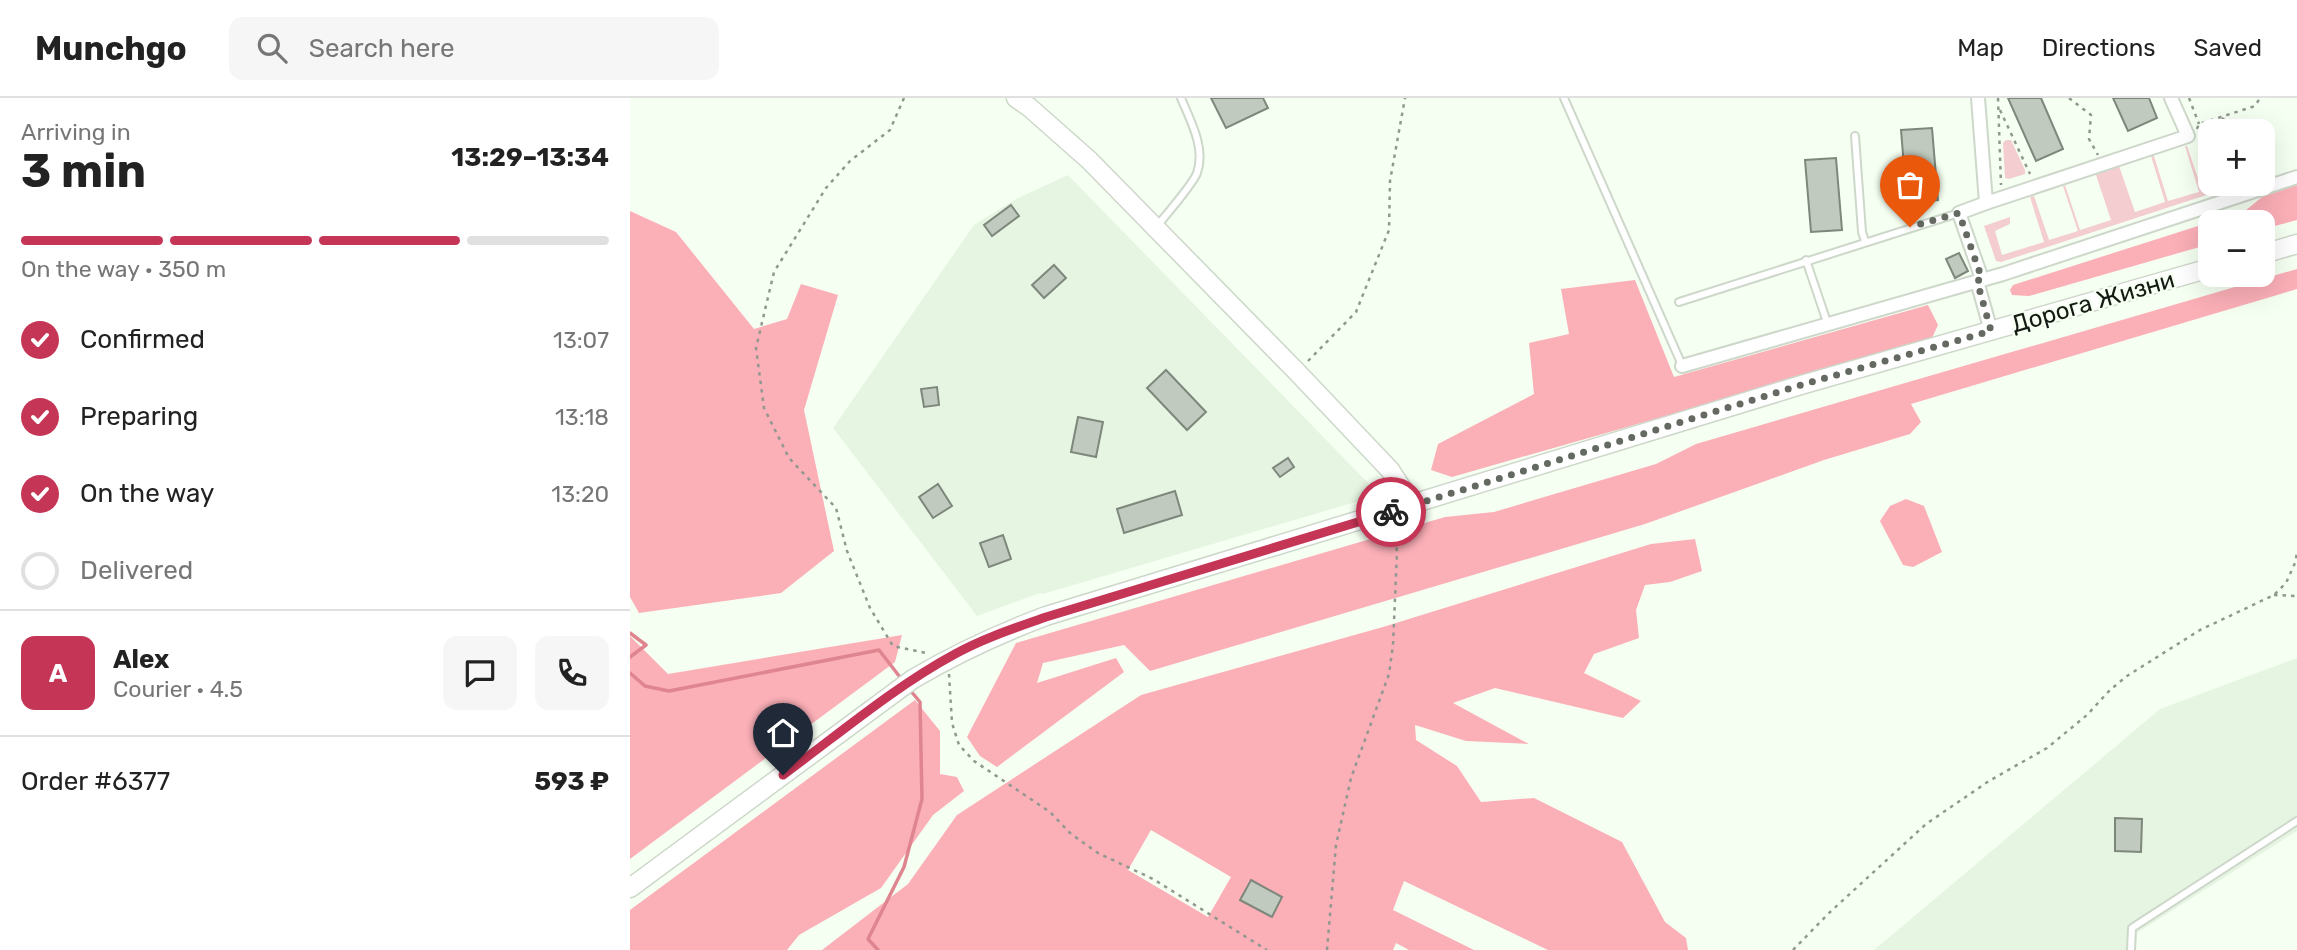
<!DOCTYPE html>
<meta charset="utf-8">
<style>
body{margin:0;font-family:Rubik,sans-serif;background:#f6f6f6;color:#222;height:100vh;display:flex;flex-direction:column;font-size:26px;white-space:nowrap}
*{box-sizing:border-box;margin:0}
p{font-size:23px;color:#767676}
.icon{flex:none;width:38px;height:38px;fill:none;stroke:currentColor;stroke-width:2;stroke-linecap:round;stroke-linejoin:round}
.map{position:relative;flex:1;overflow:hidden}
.drawer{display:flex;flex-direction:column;background:#fff;width:630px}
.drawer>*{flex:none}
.buttons{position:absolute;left:1568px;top:21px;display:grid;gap:14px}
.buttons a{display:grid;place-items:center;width:77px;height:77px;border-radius:14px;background:#fff;box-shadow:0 7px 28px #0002;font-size:35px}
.pin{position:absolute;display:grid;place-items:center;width:60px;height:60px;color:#fff;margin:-72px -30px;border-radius:50% 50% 50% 0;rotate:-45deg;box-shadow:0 0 7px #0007}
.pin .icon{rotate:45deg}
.courier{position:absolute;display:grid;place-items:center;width:70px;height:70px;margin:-35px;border:5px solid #c53556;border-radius:50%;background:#fff;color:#222;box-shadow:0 2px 9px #0007}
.headline em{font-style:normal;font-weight:700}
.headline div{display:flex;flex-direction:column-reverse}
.headline{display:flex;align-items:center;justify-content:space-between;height:119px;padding:0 21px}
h1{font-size:46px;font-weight:700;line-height:52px}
.bar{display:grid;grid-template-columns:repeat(4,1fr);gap:10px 7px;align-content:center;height:84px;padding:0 21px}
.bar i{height:9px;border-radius:5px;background:#e0e0e0}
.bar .current{background:#c53556}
.bar p{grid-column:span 4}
.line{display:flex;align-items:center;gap:18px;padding:0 21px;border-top:2px solid #e0e0e0}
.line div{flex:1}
.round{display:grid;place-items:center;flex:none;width:74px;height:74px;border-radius:14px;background:#f6f6f6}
ol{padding:0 21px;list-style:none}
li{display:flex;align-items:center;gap:21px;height:77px}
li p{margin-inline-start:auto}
li .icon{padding:7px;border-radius:50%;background:#c53556;color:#fff;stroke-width:4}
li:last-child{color:#767676}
li i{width:38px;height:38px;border:4px solid #e0e0e0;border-radius:50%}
header{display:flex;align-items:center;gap:42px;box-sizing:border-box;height:98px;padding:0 35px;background:#fff;border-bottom:2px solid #e0e0e0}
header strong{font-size:33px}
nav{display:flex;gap:38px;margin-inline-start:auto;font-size:24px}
.search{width:490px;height:63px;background:#f6f6f6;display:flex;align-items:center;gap:18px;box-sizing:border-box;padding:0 24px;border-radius:14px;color:#767676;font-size:26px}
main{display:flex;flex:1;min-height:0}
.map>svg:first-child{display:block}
.built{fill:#e6f5e2}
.green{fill:#f3cdd0}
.forest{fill:#fbafb7;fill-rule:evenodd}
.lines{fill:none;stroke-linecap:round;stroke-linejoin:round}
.stream{stroke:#df8590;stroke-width:3.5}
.building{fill:#c1cabe;stroke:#7e877c;stroke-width:2}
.lane-casing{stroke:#cdd7ca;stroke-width:10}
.street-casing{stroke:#cdd7ca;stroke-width:16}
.secondary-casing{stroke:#cdd7ca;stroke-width:21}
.path{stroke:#91988f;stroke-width:2.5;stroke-dasharray:3.5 5;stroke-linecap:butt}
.lane{stroke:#fff;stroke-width:6}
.street{stroke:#fff;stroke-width:12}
.secondary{stroke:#fff;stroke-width:18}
.done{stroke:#646a62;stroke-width:7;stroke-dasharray:0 12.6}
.route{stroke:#c53556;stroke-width:9}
.labels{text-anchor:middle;stroke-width:5;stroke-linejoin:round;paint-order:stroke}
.street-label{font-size:24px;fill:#161a15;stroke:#f5fff2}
</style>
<header>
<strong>Munchgo</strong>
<div class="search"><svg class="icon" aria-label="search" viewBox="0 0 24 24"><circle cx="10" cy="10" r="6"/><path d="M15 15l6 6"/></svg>Search here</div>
<nav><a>Map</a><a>Directions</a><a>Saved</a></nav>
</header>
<main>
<section class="drawer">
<div class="headline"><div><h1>3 min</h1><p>Arriving in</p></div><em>13:29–13:34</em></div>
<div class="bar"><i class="current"></i><i class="current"></i><i class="current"></i><i></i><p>On the way · 350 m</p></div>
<ol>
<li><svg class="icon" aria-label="check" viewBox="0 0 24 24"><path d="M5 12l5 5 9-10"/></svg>Confirmed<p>13:07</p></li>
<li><svg class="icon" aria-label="check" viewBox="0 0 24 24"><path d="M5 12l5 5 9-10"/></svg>Preparing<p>13:18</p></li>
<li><svg class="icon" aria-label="check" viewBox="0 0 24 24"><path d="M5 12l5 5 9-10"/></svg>On the way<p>13:20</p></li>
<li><i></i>Delivered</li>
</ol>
<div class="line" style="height:126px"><b class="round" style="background:#c53556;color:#fff">A</b><div><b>Alex</b><p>Courier · 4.5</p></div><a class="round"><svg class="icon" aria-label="chat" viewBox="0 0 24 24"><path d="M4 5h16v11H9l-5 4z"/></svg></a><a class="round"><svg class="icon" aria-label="phone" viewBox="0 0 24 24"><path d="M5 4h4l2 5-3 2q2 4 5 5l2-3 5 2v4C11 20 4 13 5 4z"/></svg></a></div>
<div class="line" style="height:91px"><div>Order #6377</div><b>593 ₽</b></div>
</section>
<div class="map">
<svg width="1667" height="852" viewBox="0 0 1667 852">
<rect width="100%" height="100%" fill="#f5fff2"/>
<!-- built -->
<g class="built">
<polygon points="438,77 742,389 729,403 413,496 410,495 347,518 203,330 344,127 384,102"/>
<polygon points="1667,560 1667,733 1507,835 1506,852 1244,852 1530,611"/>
</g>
<!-- green -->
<g class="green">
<polygon points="1376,42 1381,42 1395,72 1395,76 1379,81 1375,80 1373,45"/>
<polygon points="1555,48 1557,48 1572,92 1593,86 1608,86 1607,87 1371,164 1366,163 1354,128 1380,119 1380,126 1365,133 1372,157 1414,144 1400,99 1404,98 1419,142 1448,133 1433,88 1435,87 1450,132 1481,122 1466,77 1489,68 1505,114 1535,104 1521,58 1524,58 1538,103 1569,94"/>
</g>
<!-- forest -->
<g class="forest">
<polygon points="1667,87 1667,122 1633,131 1633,124 1580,124 1580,146 1399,198 1382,197 1380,192 1383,187 1615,113 1632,99"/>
<polygon points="0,113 46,134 124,231 157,221 171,186 208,197 174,312 204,453 151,495 9,515 0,499"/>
<polygon points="1667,171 1667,191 1281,306 1291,324 1280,336 1194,362 1015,426 520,573 494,547 413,565 407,585 486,560 494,574 367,669 350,658 337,639 386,545 815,419 864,414 1026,366 1066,346"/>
<polygon points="1005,182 1044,279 1298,207 1308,227 1301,242 822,379 801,372 808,346 904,296 899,245 939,236 931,191"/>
<polygon points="1276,401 1294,408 1312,454 1283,469 1273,467 1250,423 1260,408"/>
<path d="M1065 441 1072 473 1040 484 1015 487 1006 512 1009 540 964 556 954 575 1011 603 993 620 865 590 823 605 899 646 836 643 785 627 786 642 827 668 851 704 904 700 992 744 1035 824 1056 840 1058 852H918L774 783 763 812 844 852H779L766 845 763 852H192L278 786 327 717 511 597 753 529 1021 446ZM521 732 601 779 578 819 498 772Z"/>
<polygon points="272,537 265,564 0,761 0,538 38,576"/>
<polygon points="285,602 310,633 310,676 327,679 334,693 303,717 251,790 169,837 157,852 0,852 0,812"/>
</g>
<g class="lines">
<!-- stream -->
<g class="stream">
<polyline points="0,535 16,547 0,559"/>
<polyline points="0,575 15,588 39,593 249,552 273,583"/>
<polyline points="248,852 238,841 274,769 292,701 290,604 280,592"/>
</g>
</g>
<!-- building -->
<g class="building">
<polygon points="581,0 633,0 638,10 596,30"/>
<polygon points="1378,0 1411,0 1433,51 1406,63"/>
<polygon points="1483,0 1519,0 1527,20 1498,33"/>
<polygon points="1302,30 1308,102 1277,105 1271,32"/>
<polygon points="1206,60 1212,132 1181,134 1175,62"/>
<polygon points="381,107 389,118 362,138 354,127"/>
<polygon points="1329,155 1338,173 1325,180 1316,161"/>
<polygon points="424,167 436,180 414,200 402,187"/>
<polygon points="536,272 576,314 557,332 517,290"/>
<polygon points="307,289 309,307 294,309 291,291"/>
<polygon points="448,319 473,324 466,359 441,354"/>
<polygon points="658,360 664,369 650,379 643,370"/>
<polygon points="308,386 322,408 303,420 289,399"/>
<polygon points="545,393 552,417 494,435 487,411"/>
<polygon points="373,437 381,461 359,469 350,445"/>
<polygon points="1485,720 1512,721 1511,754 1485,753"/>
<polygon points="621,782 652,799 642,819 610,802"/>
</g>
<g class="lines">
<defs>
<g id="lane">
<polyline points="934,0 1052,267"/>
<polyline points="1225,38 1232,134 1235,143"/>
<path d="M527 128C536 117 563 86 567 75 576 50 560 22 551 0"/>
<polyline points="1176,162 1198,227"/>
<polyline points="1049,204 1329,115"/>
<polyline points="1501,852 1502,830 1667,723"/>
</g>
<g id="street">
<polyline points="1348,0 1356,105 1329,115 1352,181"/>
<polyline points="1356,105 1558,38 1541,0"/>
<polyline points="1347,183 1361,233"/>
<polyline points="1052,268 1373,176 1667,79"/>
</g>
<g id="secondary">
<polyline points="386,0 399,9 459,62 667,274 760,372 773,392 779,408"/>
<polyline points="1633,156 1667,146"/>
<path d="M0 790 283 581C327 555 368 536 416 518L1171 287 1580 170"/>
</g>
</defs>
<!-- lane casing -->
<use href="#lane" class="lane-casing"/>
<!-- street casing -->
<use href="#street" class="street-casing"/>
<!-- secondary casing -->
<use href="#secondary" class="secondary-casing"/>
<!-- path -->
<g class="path">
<polyline points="274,0 260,32 220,63 196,90 144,174 126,250 134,310 159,360 206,410 217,453 240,510 263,548 296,555"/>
<polyline points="1368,0 1371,87"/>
<polyline points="1439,0 1461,17 1459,41 1468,57"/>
<polyline points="1559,0 1569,26"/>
<polyline points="1370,12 1400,76"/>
<polyline points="1592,20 1601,27"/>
<polyline points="1567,31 1569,26 1625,8 1630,0"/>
<polyline points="678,263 726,214 759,132 760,83 775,0"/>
<polyline points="1644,497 1667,498"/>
<polyline points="319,576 322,625 329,647 344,663 420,714 441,736 468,755 523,781 637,852"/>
<polyline points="697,852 706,747 721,680 759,576 763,547 767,454 766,444"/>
<polyline points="1163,852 1199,815 1296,726 1359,683 1417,650 1457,617 1480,592 1497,578 1570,532 1644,497 1656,485 1665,465 1667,455"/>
</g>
<!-- lane -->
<use href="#lane" class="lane"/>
<!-- street -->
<use href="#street" class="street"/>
<!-- secondary -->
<use href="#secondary" class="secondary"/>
</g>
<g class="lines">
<!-- done -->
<polyline class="done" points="761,414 1171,287 1361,233 1347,183 1352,181 1329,115 1280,129"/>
<!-- route -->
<path class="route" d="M153 677C209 636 264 589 325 556 354 540 385 530 416 519L761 414"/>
</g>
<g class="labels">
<!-- street labels -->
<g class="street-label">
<text transform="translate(1463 204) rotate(-16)" y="8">Дорога Жизни</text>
</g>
</g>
</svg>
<div class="buttons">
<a>+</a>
<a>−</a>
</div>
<div class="pin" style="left:1280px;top:129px;background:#ea580c"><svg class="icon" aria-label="bag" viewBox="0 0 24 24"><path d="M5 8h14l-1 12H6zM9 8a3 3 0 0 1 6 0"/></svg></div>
<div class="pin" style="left:153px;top:677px;background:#1f2937"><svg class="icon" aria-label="home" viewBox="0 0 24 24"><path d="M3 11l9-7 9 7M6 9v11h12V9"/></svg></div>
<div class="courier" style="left:761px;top:414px"><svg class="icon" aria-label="bike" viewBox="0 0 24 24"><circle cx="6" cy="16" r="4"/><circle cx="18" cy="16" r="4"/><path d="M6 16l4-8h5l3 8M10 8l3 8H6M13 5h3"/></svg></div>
</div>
</main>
